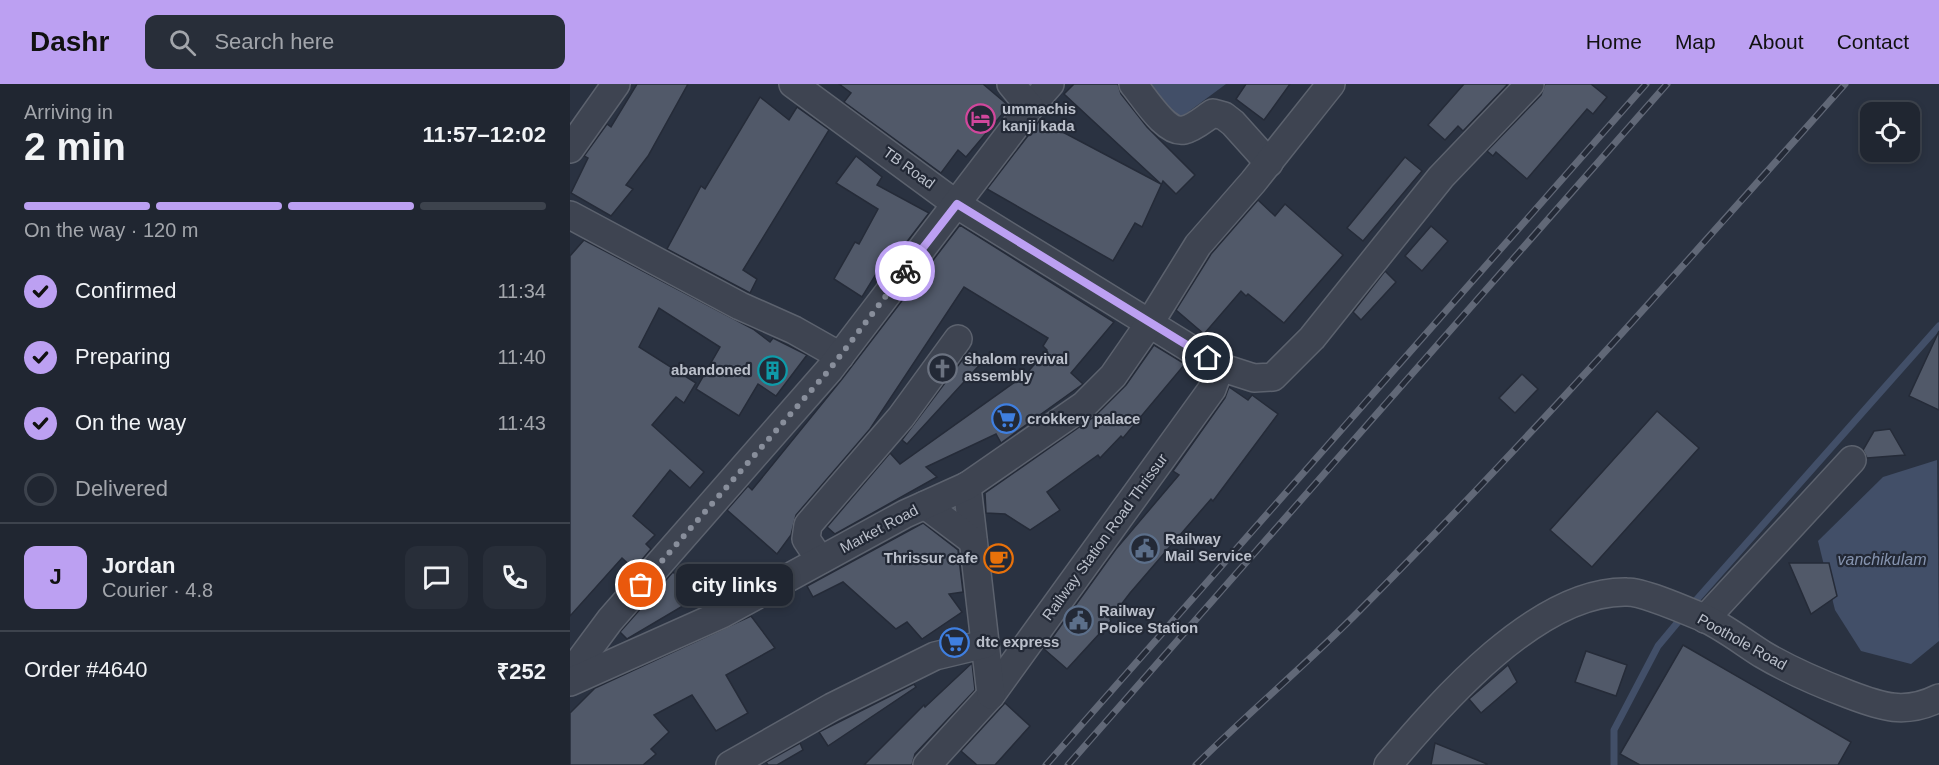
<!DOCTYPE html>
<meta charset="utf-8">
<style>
body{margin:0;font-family:Helvetica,sans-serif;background:#282e39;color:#f1f3f6;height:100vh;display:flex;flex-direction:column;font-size:22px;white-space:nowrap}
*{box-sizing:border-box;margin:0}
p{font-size:20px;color:#a2a5ab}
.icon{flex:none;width:33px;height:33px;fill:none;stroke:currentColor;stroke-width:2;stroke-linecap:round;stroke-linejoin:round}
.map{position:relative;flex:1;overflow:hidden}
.drawer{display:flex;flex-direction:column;background:#202631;width:570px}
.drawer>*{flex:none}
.controls{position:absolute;left:1290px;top:18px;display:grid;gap:12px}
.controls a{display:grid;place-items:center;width:60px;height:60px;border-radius:12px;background:#202631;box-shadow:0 3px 9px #0003,0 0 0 2px #3d434d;font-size:30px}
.pin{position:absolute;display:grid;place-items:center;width:51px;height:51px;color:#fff;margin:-26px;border:3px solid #fff;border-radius:50%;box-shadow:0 2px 6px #0007}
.courier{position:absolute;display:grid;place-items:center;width:60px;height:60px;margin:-30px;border:4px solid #bca0f2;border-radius:50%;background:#fff;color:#222;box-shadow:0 2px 8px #0007}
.bubble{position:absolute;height:42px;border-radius:12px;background:#202631;box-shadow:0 3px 9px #0003,0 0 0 2px #3d434d;font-size:20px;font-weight:800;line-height:42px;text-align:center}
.headline em{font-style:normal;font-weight:800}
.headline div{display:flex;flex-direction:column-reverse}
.headline{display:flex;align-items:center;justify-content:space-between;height:102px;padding:0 24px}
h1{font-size:39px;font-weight:800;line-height:45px}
.bar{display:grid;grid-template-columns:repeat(4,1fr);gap:9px 6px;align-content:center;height:72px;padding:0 24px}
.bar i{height:8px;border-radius:4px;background:#3d434d}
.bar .active{background:#bca0f2}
.bar p{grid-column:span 4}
.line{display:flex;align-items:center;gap:15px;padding:0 24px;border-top:2px solid #3d434d}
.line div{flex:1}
.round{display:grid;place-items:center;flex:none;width:63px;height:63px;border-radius:12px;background:#282e39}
ol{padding:0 24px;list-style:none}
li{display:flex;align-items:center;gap:18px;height:66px}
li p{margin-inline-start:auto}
li .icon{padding:6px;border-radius:50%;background:#bca0f2;color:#111;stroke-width:4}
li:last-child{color:#a2a5ab}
li i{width:33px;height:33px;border:3px solid #3d434d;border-radius:50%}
header{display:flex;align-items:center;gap:36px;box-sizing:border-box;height:84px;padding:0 30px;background:#bca0f2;color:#111}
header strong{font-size:28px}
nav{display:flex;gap:33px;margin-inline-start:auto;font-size:21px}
.search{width:420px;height:54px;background:#282e39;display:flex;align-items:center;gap:15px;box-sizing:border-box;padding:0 21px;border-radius:12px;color:#a2a5ab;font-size:22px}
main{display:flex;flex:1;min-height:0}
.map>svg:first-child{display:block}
.water{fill:#424f68}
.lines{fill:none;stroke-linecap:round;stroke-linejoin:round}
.stream{stroke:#424f68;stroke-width:7}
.building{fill:#515969;stroke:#252b38;stroke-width:1.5}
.minor-casing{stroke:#5c626e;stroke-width:30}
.minor{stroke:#3e4451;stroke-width:27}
.rail-casing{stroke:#616877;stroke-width:7}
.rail{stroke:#232936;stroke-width:4.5;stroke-dasharray:14;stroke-linecap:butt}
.done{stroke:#888e9b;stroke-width:6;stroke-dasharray:0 10.8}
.route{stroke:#bca0f2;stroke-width:8}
.labels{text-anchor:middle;stroke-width:4.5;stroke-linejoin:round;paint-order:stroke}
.poi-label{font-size:15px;font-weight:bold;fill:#bbc0cb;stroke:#232936;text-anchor:start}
.street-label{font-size:15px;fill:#bbc0cb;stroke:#232936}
.water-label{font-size:16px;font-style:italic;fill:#8694af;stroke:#232936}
</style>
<header>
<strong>Dashr</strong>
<div class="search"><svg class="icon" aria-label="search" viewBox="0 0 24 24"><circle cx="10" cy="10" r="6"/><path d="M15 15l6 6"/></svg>Search here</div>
<nav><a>Home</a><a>Map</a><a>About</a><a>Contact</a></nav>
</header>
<main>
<section class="drawer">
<div class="headline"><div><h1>2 min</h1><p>Arriving in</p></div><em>11:57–12:02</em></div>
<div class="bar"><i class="active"></i><i class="active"></i><i class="active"></i><i></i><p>On the way · 120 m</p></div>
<ol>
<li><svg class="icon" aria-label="check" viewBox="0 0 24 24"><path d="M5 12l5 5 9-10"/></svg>Confirmed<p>11:34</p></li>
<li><svg class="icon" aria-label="check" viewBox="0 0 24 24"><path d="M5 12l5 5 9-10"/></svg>Preparing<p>11:40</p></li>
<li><svg class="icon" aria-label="check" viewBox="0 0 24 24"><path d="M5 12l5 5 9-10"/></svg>On the way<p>11:43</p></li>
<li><i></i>Delivered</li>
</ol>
<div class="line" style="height:108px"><b class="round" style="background:#bca0f2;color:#111">J</b><div><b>Jordan</b><p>Courier · 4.8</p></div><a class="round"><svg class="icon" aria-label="chat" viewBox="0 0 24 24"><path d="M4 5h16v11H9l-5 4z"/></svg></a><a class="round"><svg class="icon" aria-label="phone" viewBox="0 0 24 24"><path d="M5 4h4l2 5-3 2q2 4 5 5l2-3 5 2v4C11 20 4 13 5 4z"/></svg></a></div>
<div class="line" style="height:78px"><div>Order #4640</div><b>₹252</b></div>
</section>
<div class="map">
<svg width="1369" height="681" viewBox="0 0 1369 681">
<rect width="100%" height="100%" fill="#2a3241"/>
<!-- water -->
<g class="water">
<polygon points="577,0 656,0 606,37"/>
<polygon points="1367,376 1369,557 1341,580 1291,567 1265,526 1248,457 1313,393"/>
</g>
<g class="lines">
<!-- stream -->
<g class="stream">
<polyline points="1120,523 1369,242"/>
<polyline points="1044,681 1044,646 1088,562 1113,532"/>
</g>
</g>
<!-- building -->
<g class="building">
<polygon points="67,0 118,0 78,72 56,101 63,105 41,132 1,109 18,74 14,72 37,40 41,43"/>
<polygon points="269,0 413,0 439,22 396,73 388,66 371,89 274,18 281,9"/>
<polygon points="504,0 548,0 551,10 577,43 625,91 606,110 593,97 572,143 565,139 543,177 417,105 470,36 591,100 494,10"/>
<polygon points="676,0 720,0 694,36 666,15"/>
<polygon points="894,0 938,0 893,47 888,42 875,56 858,41"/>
<polygon points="975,0 1021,0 1037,13 1023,30 1017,25 957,95 926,68 923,72 917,67 971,11"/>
<polygon points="190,13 219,36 227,23 259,46 173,186 187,195 180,209 97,165 131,102 135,105"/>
<polygon points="286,72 312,93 307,101 359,129 329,168 322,164 292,213 264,195 285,158 289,160 308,125 266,99"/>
<polygon points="835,73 852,87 793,157 777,144"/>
<polygon points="688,116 705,132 715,120 773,171 714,239 678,210 676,212 671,207 634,250 606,226 641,170"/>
<polygon points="390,141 544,238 501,289 513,300 431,359 426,350 356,383 367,393 265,450 257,443 320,369 330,380 456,290 477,266 473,262 478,254 394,203 300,345 226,431 221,451 207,470 157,426 178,402 182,406 272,295"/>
<polygon points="861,142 878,157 852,187 835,172"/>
<polygon points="14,156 183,245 200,258 203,254 237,271 206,312 188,300 169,332 126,305 150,263 89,224 69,263 126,299 114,319 106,313 82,341 134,388 120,404 100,386 63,432 85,451 76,460 81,465 64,485 52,474 0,532 0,172"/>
<polygon points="815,187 826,198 791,236 783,228"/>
<polygon points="1369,247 1369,326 1339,312"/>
<polygon points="584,261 615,280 553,354 551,352 530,374 528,371 477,408 490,426 460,446 435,430 416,429 415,409 525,332 556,301"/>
<polygon points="399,267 415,275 337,360 332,356"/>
<polygon points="952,290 968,305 945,329 929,314"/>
<polygon points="659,303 678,316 682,311 708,330 643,417 641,415 560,509 540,535 541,537 497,585 474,565 546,465 609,391 603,387 655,314"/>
<polygon points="1087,327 1129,364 1022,483 980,446"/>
<polygon points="1320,345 1335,371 1297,374 1293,366 1304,347"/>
<polygon points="353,439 388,466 393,508 379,510 392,528 352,555 337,538 326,545 273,498 243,513 237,502"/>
<polygon points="1219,479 1259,479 1267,512 1241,530"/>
<polygon points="103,488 128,513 57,555 50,548"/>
<polygon points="181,532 205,564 156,591 178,629 146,647 122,611 84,631 99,648 81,665 86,670 73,681 0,681 0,629 25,604"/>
<polygon points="1113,561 1281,658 1268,681 1070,681 1050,670"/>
<polygon points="1016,567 1057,581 1046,612 1005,598"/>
<polygon points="402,579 405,606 345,670 342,681 294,681 354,621 355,623"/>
<polygon points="938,581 947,598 911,629 899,615"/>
<polygon points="344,600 346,603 258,662 249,648"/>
<polygon points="435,619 460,642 425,681 407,681 391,667"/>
<polygon points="230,659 233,666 207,681 198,681 196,678"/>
<polygon points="865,659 917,680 917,681 861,681"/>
</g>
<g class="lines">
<defs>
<g id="minor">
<polyline points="223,0 386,120 650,283 642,305 421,611 357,681"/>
<path d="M563 0C574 13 596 50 614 46 624 44 635 34 643 29L654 32 663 39 699 79"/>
<polyline points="460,23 480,0"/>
<polyline points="0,65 46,0"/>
<polyline points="0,131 170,222 224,246 270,272"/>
<polyline points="650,283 684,294 703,293 742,254 871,93 960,0"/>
<polyline points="397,402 421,611"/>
<polyline points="355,421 403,457"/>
<polyline points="250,476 236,455 238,441 331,333 388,255"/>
<polyline points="1135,535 1282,376"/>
<polyline points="0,590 40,536 260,285 460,23 441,0"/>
<polyline points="0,598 152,530 335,430 397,402 514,321 543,292 579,240 628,161 683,98 761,0"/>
<polyline points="160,681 262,623 365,572 415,560"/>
<path d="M818 681C871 618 968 506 1057 508 1074 508 1117 527 1134 534 1154 543 1173 558 1192 570 1219 586 1249 599 1278 610 1312 623 1335 631 1369 614"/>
</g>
</defs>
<!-- minor casing -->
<use href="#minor" class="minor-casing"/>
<!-- minor -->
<use href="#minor" class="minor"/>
<defs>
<g id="rail">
<polyline points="476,681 1076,0"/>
<polyline points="498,681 1097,0"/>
<path d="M626 681C679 628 738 579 791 525 959 356 1117 178 1275 0"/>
</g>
</defs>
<!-- rail casing -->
<use href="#rail" class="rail-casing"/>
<!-- rail -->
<use href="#rail" class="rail"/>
</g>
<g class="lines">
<!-- done -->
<polyline class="done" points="71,501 260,285 335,187"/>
<!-- route -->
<polyline class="route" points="335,187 387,120 638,274"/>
</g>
<!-- icons -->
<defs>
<symbol id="hotel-ring" viewBox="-11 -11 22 22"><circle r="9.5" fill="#232936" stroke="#d1479c" stroke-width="1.5"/><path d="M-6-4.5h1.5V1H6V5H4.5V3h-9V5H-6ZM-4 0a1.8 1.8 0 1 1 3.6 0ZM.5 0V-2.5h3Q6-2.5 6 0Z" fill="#d1479c"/></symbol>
<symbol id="church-ring" viewBox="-11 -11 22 22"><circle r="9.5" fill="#232936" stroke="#6b7280" stroke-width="1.5"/><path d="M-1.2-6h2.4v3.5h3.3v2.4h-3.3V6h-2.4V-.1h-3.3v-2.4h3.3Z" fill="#6b7280"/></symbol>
<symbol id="building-ring" viewBox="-11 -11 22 22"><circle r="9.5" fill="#232936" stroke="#0f9aa8" stroke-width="1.5"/><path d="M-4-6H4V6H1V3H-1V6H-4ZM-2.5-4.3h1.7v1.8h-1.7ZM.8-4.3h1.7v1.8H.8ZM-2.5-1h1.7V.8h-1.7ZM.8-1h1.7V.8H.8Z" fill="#0f9aa8"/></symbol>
<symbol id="supermarket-ring" viewBox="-11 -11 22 22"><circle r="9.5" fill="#232936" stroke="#3f7fe0" stroke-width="1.5"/><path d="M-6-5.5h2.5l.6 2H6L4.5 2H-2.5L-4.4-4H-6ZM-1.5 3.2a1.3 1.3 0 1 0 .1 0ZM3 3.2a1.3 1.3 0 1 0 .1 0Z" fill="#3f7fe0"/></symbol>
<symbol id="civic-ring" viewBox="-11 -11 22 22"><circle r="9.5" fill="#232936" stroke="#5c6f8a" stroke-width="1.5"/><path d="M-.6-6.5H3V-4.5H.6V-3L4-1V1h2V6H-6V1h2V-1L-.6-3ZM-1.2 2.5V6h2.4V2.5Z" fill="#5c6f8a"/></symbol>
<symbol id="cafe-ring" viewBox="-11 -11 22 22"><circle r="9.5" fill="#232936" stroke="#e8710a" stroke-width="1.5"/><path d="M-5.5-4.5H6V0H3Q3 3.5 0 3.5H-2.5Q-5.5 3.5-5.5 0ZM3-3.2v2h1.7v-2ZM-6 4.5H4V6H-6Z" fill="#e8710a"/></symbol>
</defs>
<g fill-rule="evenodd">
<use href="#hotel-ring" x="394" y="18" width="33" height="33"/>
<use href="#church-ring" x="356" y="268" width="33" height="33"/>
<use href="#building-ring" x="186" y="270" width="33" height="33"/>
<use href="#supermarket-ring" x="420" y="318" width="33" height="33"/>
<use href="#civic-ring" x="558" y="448" width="33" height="33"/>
<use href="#cafe-ring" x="412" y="458" width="33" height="33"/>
<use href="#civic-ring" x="492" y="520" width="33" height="33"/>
<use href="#supermarket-ring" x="368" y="542" width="33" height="33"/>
</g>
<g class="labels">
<!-- poi labels -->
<g class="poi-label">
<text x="432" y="30">ummachis<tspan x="432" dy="17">kanji kada</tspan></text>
<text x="394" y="280">shalom revival<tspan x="394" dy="17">assembly</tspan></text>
<text x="181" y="291" text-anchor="end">abandoned</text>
<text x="457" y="340">crokkery palace</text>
<text x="595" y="460">Railway<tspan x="595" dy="17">Mail Service</tspan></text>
<text x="408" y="479" text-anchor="end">Thrissur cafe</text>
<text x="529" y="532">Railway<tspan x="529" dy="17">Police Station</tspan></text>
<text x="406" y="563">dtc express</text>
</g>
<!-- street labels -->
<g class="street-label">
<text transform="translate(339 84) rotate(36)" y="5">TB Road</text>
<text transform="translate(309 445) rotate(-28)" y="5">Market Road</text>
<text transform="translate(535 453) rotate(-54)" y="5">Railway Station Road Thrissur</text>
<text transform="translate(1172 558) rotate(29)" y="5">Poothole Road</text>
</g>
<!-- water labels -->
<g class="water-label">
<text x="1312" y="481">vanchikulam</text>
</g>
</g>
</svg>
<div class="controls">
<a><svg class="icon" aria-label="locate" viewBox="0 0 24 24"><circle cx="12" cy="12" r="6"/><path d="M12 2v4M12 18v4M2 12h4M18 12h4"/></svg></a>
</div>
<div class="pin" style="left:71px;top:501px;background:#ea580c"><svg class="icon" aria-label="bag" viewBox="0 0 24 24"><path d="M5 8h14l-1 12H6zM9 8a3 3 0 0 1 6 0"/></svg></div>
<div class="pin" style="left:638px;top:274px;background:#1f2937"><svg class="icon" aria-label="home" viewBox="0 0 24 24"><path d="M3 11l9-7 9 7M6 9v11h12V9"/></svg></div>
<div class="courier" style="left:335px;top:187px"><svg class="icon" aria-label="bike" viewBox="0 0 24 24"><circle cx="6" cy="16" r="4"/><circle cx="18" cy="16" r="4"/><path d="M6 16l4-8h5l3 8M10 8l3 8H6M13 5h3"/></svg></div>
<div class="bubble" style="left:106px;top:480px;width:117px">city links</div>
</div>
</main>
